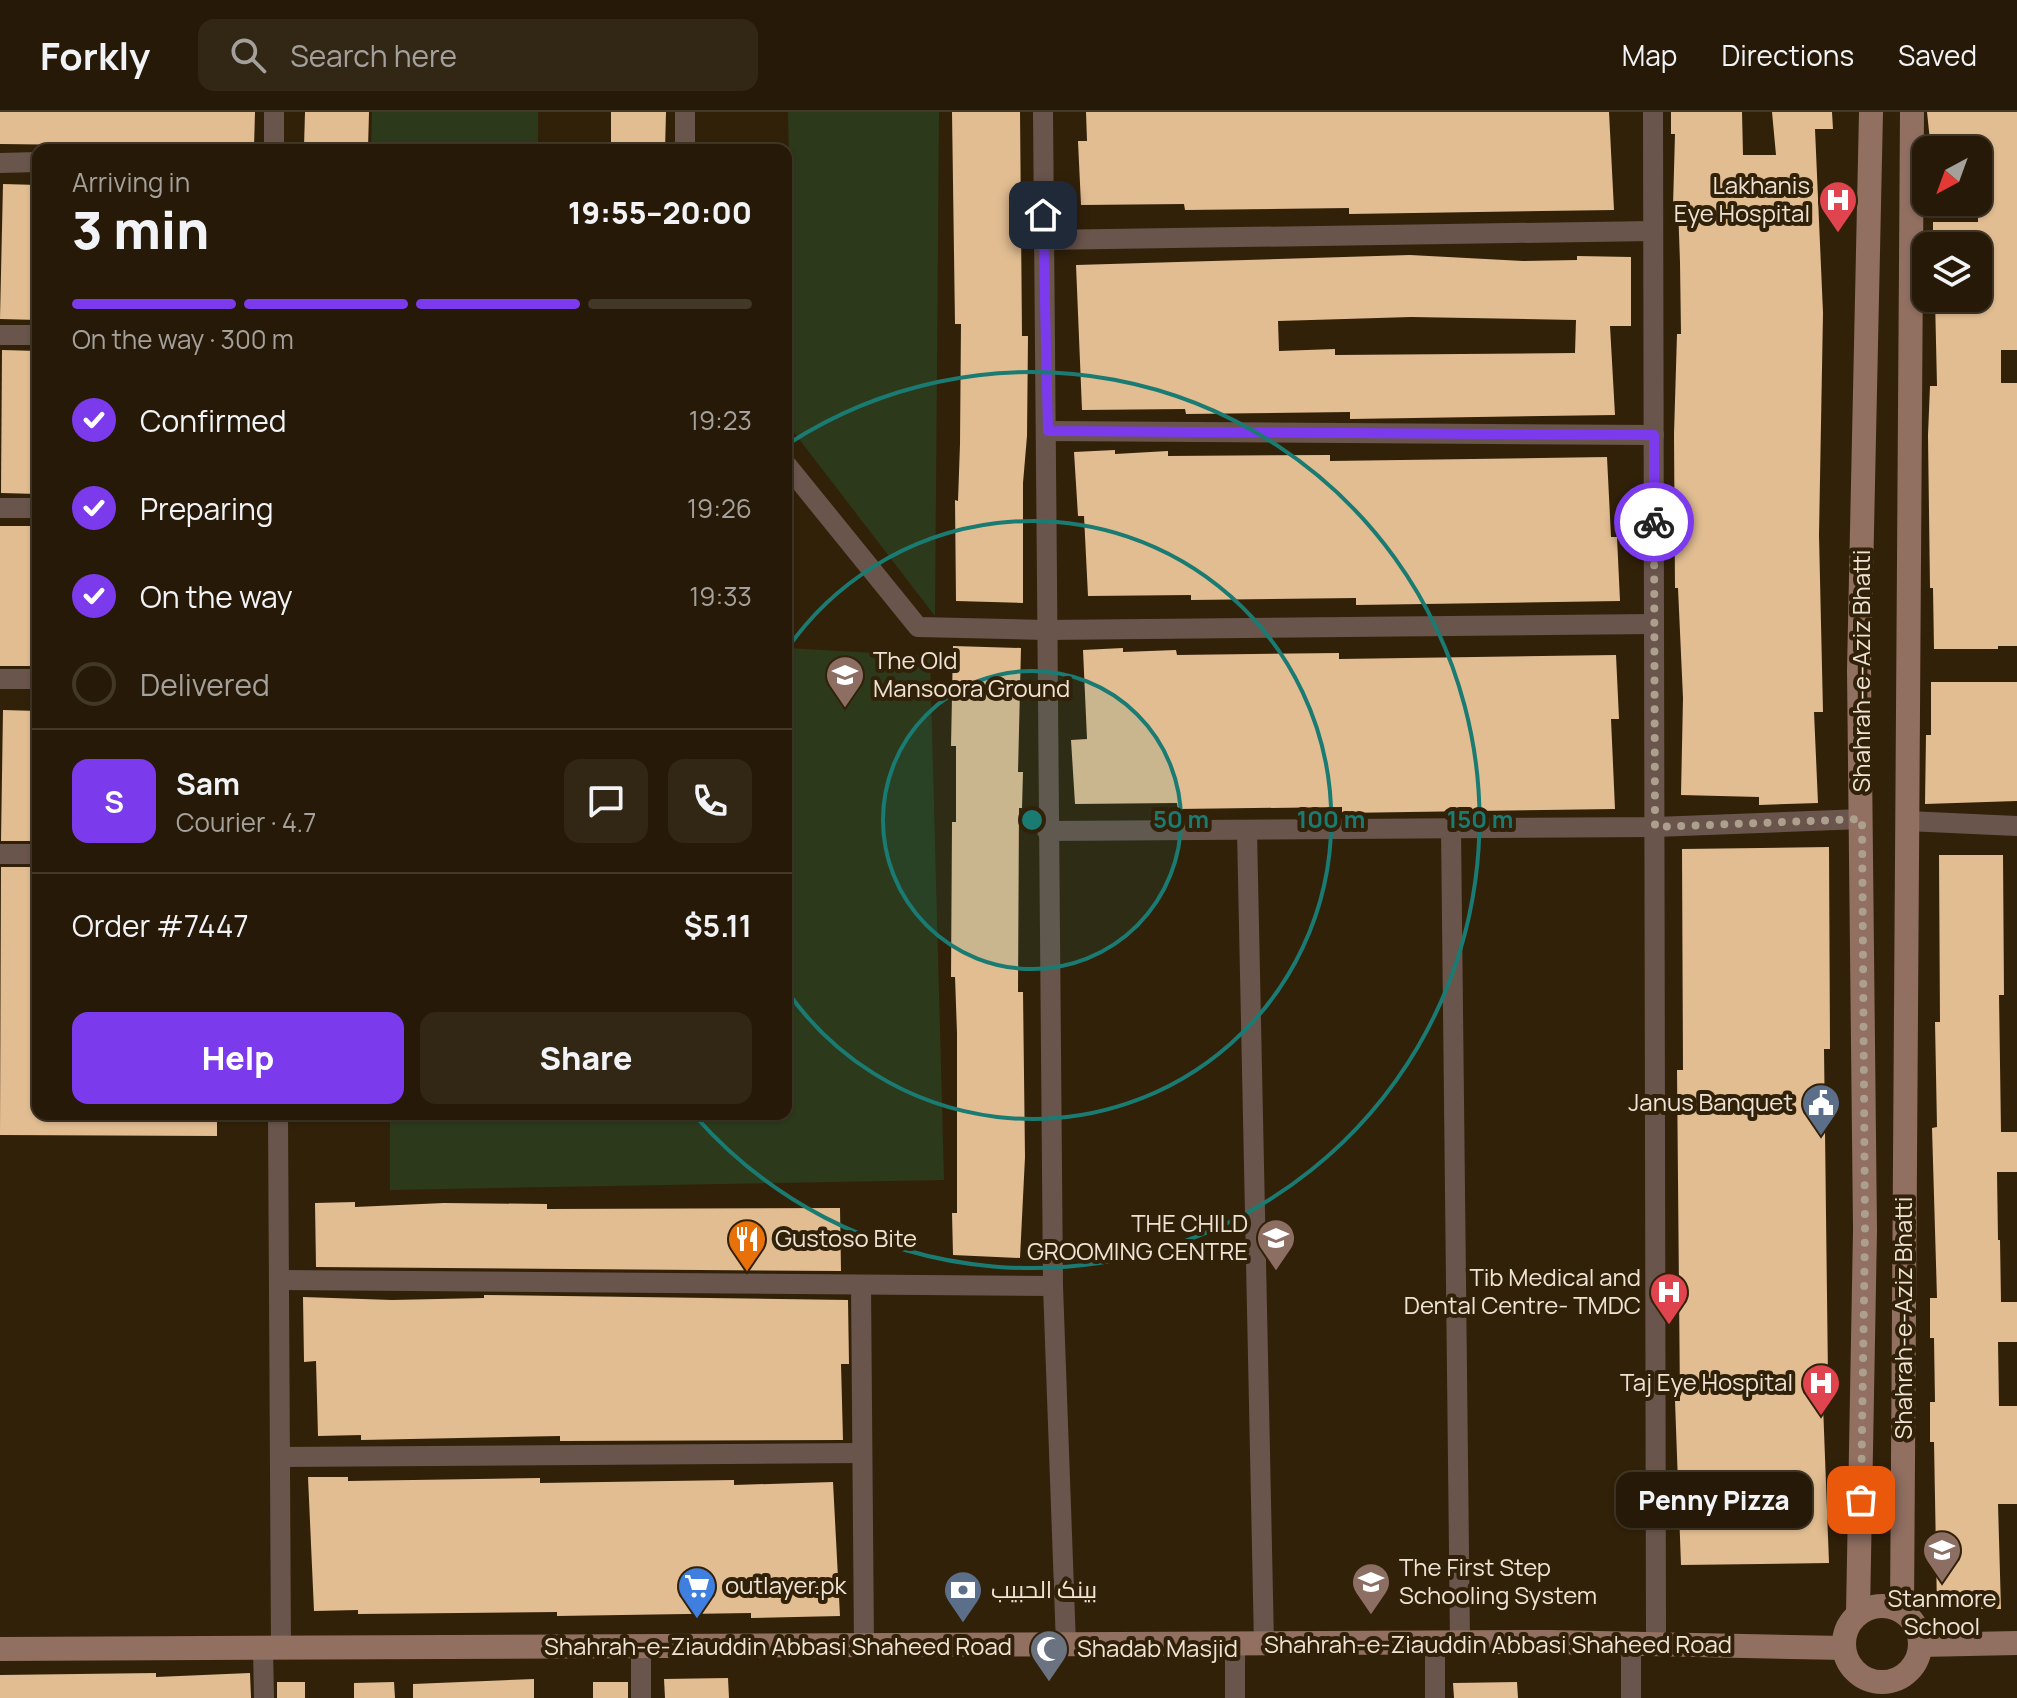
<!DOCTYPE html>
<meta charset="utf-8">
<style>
body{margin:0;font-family:Manrope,Cairo,sans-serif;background:#322615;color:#f1f3f6;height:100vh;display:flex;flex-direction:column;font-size:30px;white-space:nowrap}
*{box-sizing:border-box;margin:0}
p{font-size:26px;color:#a4a09b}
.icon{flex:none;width:44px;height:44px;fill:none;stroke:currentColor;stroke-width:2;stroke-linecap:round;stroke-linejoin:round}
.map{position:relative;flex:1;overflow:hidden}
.details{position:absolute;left:32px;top:32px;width:760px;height:976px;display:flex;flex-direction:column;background:#261907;border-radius:16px;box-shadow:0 2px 6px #0004,0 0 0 2px #423828}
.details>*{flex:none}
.needle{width:52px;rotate:221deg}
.controls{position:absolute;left:1912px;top:24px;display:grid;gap:16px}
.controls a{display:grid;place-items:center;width:80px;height:80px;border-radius:16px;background:#261907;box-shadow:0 2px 6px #0004,0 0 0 2px #423828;font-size:40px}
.pin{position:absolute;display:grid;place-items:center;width:68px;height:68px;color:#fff;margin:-34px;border-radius:16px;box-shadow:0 4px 12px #0006}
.courier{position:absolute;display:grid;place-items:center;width:80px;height:80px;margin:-40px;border:6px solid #7c3aed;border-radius:50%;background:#fff;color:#222;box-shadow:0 2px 10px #0007}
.bubble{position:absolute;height:56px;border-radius:16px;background:#261907;box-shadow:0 2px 6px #0004,0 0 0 2px #423828;font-size:26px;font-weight:800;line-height:56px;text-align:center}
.summary em{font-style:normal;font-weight:800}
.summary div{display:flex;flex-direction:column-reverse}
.summary{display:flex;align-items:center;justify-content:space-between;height:136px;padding:0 40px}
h1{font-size:52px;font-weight:800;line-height:60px}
.bar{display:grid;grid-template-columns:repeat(4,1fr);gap:12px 8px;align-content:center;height:96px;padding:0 40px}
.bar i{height:10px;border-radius:6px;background:#423828}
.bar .on{background:#7c3aed}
.bar p{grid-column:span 4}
.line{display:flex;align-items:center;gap:20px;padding:0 40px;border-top:2px solid #423828}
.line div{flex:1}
.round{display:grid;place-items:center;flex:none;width:84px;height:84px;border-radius:16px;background:#322615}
ol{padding:0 40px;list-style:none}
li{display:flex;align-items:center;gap:24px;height:88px}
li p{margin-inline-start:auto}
li .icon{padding:8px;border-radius:50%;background:#7c3aed;color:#fff;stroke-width:4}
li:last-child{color:#a4a09b}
li i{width:44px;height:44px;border:4px solid #423828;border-radius:50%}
.primary-button{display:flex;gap:16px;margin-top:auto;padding:16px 40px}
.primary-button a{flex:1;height:92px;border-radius:16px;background:#7c3aed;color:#fff;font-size:32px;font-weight:800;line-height:92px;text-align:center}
.primary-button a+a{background:#322615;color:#f1f3f6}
header{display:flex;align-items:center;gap:48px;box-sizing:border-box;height:112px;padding:0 40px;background:#261907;border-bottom:2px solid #423828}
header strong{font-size:38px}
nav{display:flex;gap:44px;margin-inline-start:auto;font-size:28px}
.search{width:560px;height:72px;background:#322615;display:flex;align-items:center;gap:20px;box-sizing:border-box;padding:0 28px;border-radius:16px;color:#a4a09b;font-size:30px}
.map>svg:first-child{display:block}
.park{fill:#2c3a1b}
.building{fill:#e2bd92;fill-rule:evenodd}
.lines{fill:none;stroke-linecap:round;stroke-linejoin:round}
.street{stroke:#6a554c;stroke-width:20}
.secondary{stroke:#916f61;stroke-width:24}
.done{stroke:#ad9f8e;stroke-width:8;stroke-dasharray:0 14.4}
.route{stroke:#7c3aed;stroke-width:10}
.ring{fill:none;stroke:#1a7b73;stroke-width:4}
.labels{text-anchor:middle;stroke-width:8;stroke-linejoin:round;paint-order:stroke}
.poi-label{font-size:24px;fill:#efe3d5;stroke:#322109;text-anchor:start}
.street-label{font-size:24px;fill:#efe3d5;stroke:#322109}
.centre{fill:#1a7b73;stroke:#322109;stroke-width:4}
.ring-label{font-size:24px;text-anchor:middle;font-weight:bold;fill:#1a7b73;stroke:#322109;stroke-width:8;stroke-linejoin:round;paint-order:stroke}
</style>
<header>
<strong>Forkly</strong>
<div class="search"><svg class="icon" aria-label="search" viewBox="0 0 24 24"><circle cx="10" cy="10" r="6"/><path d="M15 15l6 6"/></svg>Search here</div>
<nav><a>Map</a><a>Directions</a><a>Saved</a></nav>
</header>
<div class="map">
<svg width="2017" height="1586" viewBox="0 0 2017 1586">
<rect width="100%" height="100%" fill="#322109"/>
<!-- park -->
<g class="park">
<polygon points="372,0 538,0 538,38 371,38"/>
<polygon points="788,0 939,0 935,504 786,310 786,136 791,135"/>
<polygon points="786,536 930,544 944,1068 390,1078 390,1002 786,1002"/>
</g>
<!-- building -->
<g class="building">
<polygon points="0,0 255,0 254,35 0,32"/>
<polygon points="305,0 369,0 368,37 304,35"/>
<polygon points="611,0 666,0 665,38 611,38"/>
<polygon points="952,0 1020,0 1022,224 1028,224 1027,324 1023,371 1023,491 956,489 955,388 958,389 960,332 961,212 955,212"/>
<polygon points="1086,0 1609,0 1614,98 1349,102 1349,96 1185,98 1184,92 1081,93 1078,29 1087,29"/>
<polygon points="1671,0 1742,0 1743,43 1776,43 1772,0 1832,0 1833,17 1815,17 1823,201 1819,423 1823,600 1814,600 1818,691 1759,693 1759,685 1681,683 1683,586 1678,476 1675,476 1674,322 1677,222 1681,222 1680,150 1678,94 1673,94 1675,22 1671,22"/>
<polygon points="1927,0 2017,0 2017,238 2001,238 2001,271 2017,271 2017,534 1998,534 1998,537 1934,537 1933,476 1930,476 1928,323 1930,274 1937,274 1935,186 1978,186 1978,134 1933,134 1933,110 1978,110 1978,38 1931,38"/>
<polygon points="3,72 38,73 38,208 0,207"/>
<path d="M1410 143 1523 149 1577 148V144L1631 145V214H1610L1615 303 1350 307V300L1186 302 1185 297 1082 298 1076 153ZM1411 205 1576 208 1575 241 1335 243V237L1279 239 1278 209Z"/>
<polygon points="2,238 38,239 38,382 1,381"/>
<polygon points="1115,338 1115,342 1168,339 1168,344 1330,343 1330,349 1607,345 1611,425 1617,425 1620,489 1356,493 1356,486 1191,488 1191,483 1088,484 1084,404 1078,404 1074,340"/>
<rect x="0" y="414" width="38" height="140"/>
<polygon points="953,534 1021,536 1018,660 1023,660 1022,696 1019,696 1018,880 1023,880 1025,1045 1020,1146 953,1143 952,1101 957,1101 957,921 955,865 951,865 952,710 956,710 956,634 951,634"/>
<polygon points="1123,536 1123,540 1176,538 1177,543 1339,541 1339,547 1616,543 1619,607 1611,607 1615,697 1342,701 1342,695 1178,697 1177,691 1075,692 1071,628 1087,627 1083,538"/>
<polygon points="1931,570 2017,570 2017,689 1925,692 1926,623 1931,623"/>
<polygon points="3,598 38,599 38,729 1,729"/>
<polygon points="1829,735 1830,937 1824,937 1828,1266 1822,1266 1829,1451 1681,1453 1675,1289 1680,1289 1677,958 1683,958 1682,737"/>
<polygon points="1939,743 2003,743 2004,883 1999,883 2001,1020 2017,1020 2017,1060 1997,1060 1998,1128 2000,1128 2001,1190 2017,1190 2017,1230 1998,1230 1999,1294 2017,1294 2017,1392 1998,1392 2001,1497 1937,1497 1934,1330 1930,1330 1930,1290 1935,1290 1934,1226 1930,1226 1930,1186 1937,1186 1932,1016 1937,1015 1935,910 1940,910"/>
<polygon points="1,755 38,755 38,1002 217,1002 217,1024 0,1023"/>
<polygon points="355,1090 355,1095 444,1091 547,1092 547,1097 840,1096 841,1159 316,1155 315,1091"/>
<polygon points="484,1183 848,1188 849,1252 841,1252 843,1328 560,1329 560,1324 361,1328 361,1323 318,1324 316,1249 304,1250 303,1185 392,1188 484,1186"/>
<polygon points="308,1365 348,1365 348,1369 540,1366 540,1371 734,1368 734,1373 833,1370 840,1504 751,1506 751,1501 557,1504 557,1500 358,1502 358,1498 314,1499"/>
<polygon points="156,1561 156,1565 250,1561 251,1586 0,1586 0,1563"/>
<polygon points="728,1566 729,1586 665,1586 664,1567"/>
<polygon points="534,1567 534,1586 413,1586 413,1572"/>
<rect x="277" y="1570" width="28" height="16"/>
<polygon points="394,1570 395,1586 354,1586 354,1571"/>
<rect x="593" y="1570" width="35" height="16"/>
<polygon points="1517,1570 1518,1586 1454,1586 1453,1571"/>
</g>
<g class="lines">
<!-- street -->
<g class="street">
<polyline points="274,0 274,38"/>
<polyline points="1043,0 1053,1174 1066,1533"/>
<polyline points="1653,0 1656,1531"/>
<polyline points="685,38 685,0"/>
<polyline points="0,51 38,50"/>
<polyline points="1042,128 1653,119"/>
<polyline points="0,223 38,223"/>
<polyline points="1048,319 1654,323"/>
<polyline points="786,352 918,515 1045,518 1654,512"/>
<polyline points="0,396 38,396"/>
<polyline points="0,567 38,567"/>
<polyline points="1907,709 2017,714"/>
<polyline points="1451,717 1460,1531"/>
<polyline points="1247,718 1264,1532"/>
<polyline points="1047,719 1655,715 1862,707"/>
<polyline points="0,742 38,742"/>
<polyline points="278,1002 281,1537"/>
<polyline points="279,1168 1053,1174"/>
<polyline points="861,1173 864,1535"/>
<polyline points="280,1345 862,1341"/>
<polyline points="1631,1531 1631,1586"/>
<polyline points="1235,1532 1235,1586"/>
<polyline points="641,1536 641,1586"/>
<polyline points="263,1537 264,1586"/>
<polyline points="1435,1586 1435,1531"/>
</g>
<!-- secondary -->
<g class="secondary">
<circle cx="1882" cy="1532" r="38"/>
<polyline points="1902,1499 1912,0"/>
<polyline points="1858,1502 1865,1118 1859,558 1871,0"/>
<polyline points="1920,1533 2017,1531"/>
<polyline points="0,1537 1550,1530 1844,1536"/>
</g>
</g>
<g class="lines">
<!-- done -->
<polyline class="done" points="1654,410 1655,715 1862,707 1865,1118 1861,1388"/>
<!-- route -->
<polyline class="route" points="1043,103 1048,319 1654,323 1654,410"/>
</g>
<!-- distance rings -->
<circle cx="1032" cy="708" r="149" fill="#1a7b73" fill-opacity=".12"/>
<g class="ring">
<circle cx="1032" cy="708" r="149"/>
<path d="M787 537A299 299 0 1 1 787 879"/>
<path d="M788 332A448 448 0 1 1 696 1005"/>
</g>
<!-- icons -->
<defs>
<symbol id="hospital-pin" viewBox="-11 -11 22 30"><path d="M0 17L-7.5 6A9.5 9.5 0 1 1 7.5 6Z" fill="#e0444e" stroke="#322109"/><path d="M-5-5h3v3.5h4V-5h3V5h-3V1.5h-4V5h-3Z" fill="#fff"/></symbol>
<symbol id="school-pin" viewBox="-11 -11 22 30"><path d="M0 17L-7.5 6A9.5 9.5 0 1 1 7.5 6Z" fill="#8d6e63" stroke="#322109"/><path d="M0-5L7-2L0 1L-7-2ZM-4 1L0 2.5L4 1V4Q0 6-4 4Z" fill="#fff"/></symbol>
<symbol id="civic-pin" viewBox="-11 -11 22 30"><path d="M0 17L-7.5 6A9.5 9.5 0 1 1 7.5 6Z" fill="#5c6f8a" stroke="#322109"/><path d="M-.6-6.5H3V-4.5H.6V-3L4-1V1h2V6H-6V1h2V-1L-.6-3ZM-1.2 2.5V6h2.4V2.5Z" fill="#fff"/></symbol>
<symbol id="restaurant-pin" viewBox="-11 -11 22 30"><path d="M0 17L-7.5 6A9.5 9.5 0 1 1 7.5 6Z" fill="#e8710a" stroke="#322109"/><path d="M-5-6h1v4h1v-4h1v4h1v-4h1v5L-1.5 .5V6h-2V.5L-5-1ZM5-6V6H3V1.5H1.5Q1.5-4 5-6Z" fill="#fff"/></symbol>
<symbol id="supermarket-pin" viewBox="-11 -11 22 30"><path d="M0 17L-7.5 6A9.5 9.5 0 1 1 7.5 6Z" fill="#3f7fe0" stroke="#322109"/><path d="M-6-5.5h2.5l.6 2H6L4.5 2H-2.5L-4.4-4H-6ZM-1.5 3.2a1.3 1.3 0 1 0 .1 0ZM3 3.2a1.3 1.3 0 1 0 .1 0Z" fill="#fff"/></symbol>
<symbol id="bank-pin" viewBox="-11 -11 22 30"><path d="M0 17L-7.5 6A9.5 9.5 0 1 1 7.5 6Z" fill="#5c6f8a" stroke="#322109"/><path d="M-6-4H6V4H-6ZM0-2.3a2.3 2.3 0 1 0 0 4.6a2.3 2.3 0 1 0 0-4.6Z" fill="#fff"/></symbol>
<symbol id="mosque-pin" viewBox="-11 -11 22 30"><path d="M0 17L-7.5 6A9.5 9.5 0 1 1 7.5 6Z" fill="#6b7280" stroke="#322109"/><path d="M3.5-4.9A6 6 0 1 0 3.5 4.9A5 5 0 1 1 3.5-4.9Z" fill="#fff"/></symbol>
</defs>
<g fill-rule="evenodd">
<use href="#hospital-pin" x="1816" y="66" width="44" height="60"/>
<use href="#school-pin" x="823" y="541" width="44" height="60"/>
<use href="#civic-pin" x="1799" y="969" width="44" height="60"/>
<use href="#school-pin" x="1254" y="1104" width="44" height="60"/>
<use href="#restaurant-pin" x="725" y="1105" width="44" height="60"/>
<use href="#hospital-pin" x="1647" y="1158" width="44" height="60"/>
<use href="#hospital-pin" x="1799" y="1249" width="44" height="60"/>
<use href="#school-pin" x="1920" y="1416" width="44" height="60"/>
<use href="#school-pin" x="1349" y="1448" width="44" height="60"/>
<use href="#supermarket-pin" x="675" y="1452" width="44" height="60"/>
<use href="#bank-pin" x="941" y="1456" width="44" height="60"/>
<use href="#mosque-pin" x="1027" y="1515" width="44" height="60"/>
</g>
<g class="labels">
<!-- poi labels -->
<g class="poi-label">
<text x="1810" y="82" text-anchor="end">Lakhanis<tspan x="1810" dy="28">Eye Hospital</tspan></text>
<text x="873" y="557">The Old<tspan x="873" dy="28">Mansoora Ground</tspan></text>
<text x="1793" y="999" text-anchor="end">Janus Banquet</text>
<text x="1248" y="1120" text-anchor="end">THE CHILD<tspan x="1248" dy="28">GROOMING CENTRE</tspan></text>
<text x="775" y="1135">Gustoso Bite</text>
<text x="1641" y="1174" text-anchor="end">Tib Medical and<tspan x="1641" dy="28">Dental Centre- TMDC</tspan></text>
<text x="1793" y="1279" text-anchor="end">Taj Eye Hospital</text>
<text x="1399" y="1464">The First Step<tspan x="1399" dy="28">Schooling System</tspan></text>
<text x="725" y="1482">outlayer.pk</text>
<text x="991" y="1486">بينک الحبيب</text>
<text x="1942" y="1495" text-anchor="middle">Stanmore<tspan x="1942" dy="28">School</tspan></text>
<text x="1077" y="1545">Shadab Masjid</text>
</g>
<!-- street labels -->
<g class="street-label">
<text transform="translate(1862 559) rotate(-90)" y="8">Shahrah-e-Aziz Bhatti</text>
<text transform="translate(1904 1206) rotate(-90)" y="8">Shahrah-e-Aziz Bhatti</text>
<text x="1498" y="1541">Shahrah-e-Ziauddin Abbasi Shaheed Road</text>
<text x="778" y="1543">Shahrah-e-Ziauddin Abbasi Shaheed Road</text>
</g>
</g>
<circle cx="1032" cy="708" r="12" class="centre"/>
<g class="ring-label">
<text x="1181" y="716">50 m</text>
<text x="1331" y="716">100 m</text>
<text x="1480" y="716">150 m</text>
</g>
</svg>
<div class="controls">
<a><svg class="needle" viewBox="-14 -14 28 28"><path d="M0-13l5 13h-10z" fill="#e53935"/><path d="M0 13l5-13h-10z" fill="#a4a09b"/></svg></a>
<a><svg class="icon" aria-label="layers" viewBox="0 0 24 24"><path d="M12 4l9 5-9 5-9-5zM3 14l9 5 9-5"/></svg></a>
</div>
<div class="pin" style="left:1861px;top:1388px;background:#ea580c"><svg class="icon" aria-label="bag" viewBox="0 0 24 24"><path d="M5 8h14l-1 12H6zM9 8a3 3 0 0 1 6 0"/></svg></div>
<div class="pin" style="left:1043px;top:103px;background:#1f2937"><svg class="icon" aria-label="home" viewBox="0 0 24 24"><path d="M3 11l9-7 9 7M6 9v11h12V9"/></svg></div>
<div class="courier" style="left:1654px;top:410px"><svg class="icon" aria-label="bike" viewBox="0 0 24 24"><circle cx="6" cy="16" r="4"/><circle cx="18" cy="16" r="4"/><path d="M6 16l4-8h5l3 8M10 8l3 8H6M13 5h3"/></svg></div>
<div class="bubble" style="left:1616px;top:1360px;width:196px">Penny Pizza</div>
<section class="details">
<div class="summary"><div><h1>3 min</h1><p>Arriving in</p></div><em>19:55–20:00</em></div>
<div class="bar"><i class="on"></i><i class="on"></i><i class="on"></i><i></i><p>On the way · 300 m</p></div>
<ol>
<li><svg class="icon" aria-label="check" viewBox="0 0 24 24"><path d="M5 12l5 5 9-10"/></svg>Confirmed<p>19:23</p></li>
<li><svg class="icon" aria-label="check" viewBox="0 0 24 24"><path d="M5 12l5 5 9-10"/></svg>Preparing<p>19:26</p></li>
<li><svg class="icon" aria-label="check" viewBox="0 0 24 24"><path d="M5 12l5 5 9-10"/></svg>On the way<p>19:33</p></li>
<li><i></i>Delivered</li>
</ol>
<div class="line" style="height:144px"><b class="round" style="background:#7c3aed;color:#fff">S</b><div><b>Sam</b><p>Courier · 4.7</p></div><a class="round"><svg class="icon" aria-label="chat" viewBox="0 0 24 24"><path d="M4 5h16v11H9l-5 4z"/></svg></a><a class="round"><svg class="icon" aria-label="phone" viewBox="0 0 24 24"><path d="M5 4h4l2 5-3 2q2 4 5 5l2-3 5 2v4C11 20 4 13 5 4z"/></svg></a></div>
<div class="line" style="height:104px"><div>Order #7447</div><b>$5.11</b></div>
<div class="primary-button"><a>Help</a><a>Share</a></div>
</section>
</div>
